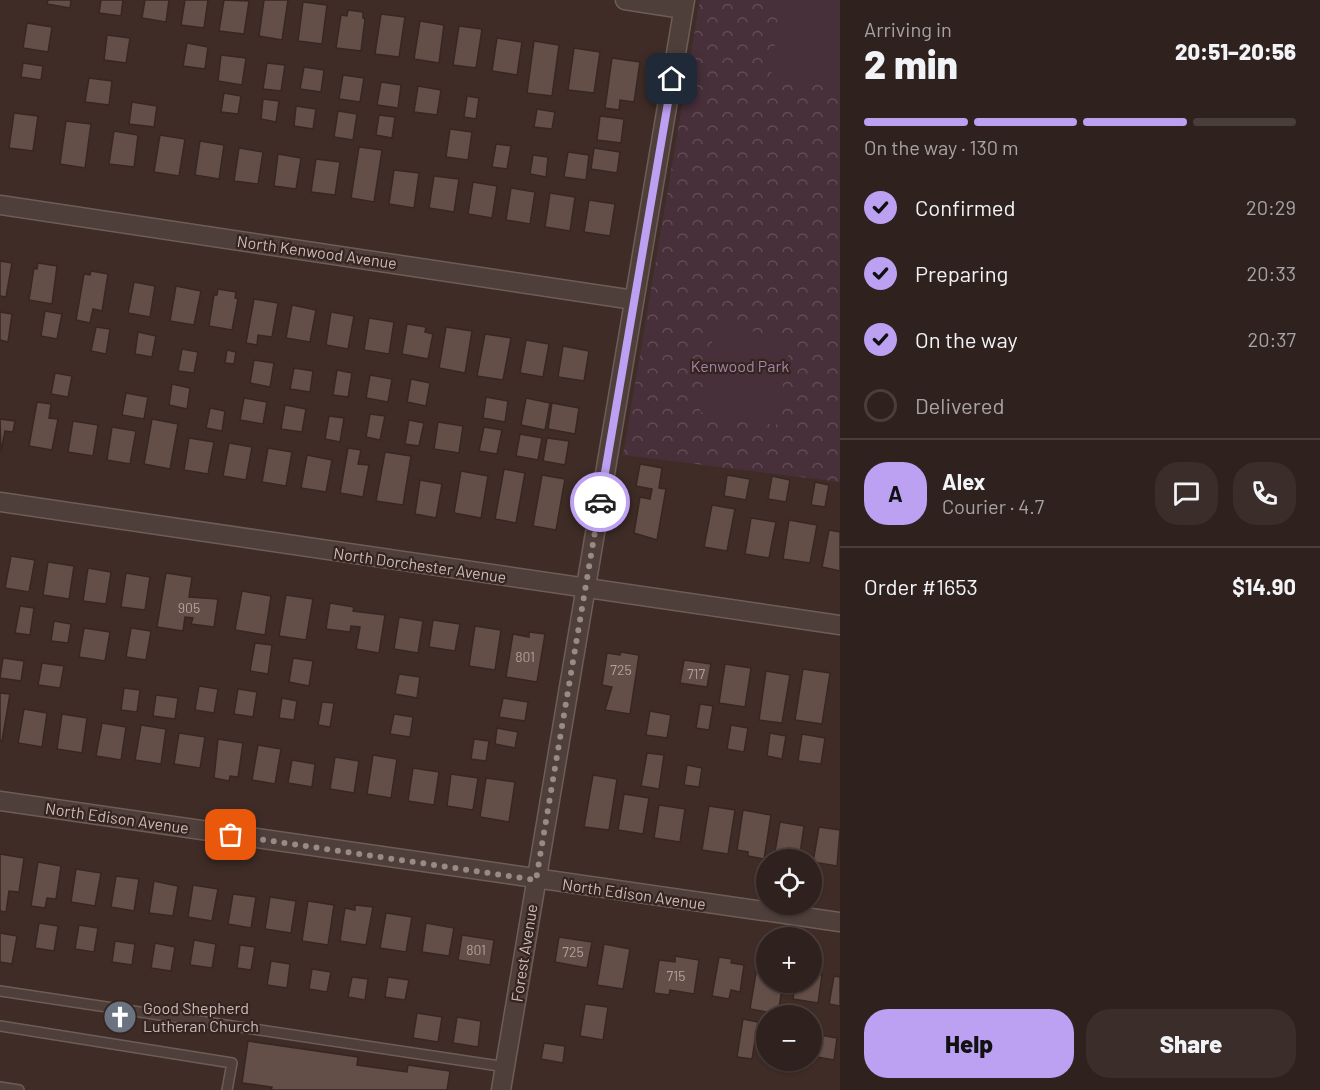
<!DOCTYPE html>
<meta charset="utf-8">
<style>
body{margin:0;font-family:Barlow,sans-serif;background:#3b2e2a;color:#f1f3f6;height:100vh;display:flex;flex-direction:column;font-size:22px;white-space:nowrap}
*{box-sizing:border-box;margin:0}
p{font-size:20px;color:#a7a3a4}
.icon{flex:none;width:33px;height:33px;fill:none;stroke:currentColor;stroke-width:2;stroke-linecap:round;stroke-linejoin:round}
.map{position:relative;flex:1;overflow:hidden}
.drawer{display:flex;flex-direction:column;background:#2f211d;width:480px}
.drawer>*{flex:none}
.fabs{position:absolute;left:756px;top:849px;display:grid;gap:12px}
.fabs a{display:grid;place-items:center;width:66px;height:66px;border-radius:50%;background:#2f211d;box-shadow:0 2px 4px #0004,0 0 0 2px #4a3e3b;font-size:30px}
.pin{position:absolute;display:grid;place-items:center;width:51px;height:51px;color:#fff;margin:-26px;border-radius:12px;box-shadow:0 3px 9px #0006}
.courier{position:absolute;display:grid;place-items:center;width:60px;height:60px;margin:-30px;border:4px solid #bca0f2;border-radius:50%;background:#fff;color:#222;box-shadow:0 2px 8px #0007}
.headline em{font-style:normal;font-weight:800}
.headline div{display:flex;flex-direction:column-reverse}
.headline{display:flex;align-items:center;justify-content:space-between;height:102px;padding:0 24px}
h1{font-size:39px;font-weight:800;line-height:45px}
.bar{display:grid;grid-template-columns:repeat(4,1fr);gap:9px 6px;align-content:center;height:72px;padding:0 24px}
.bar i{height:8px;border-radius:4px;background:#4a3e3b}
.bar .selected{background:#bca0f2}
.bar p{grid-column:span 4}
.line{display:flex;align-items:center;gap:15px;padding:0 24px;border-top:2px solid #4a3e3b}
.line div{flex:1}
.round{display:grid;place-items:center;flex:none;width:63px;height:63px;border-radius:24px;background:#3b2e2a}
ol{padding:0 24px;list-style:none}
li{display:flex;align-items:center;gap:18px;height:66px}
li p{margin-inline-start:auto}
li .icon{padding:6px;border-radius:50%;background:#bca0f2;color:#111;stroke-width:4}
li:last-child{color:#a7a3a4}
li i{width:33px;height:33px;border:3px solid #4a3e3b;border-radius:50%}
.action{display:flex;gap:12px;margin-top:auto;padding:12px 24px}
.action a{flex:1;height:69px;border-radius:24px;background:#bca0f2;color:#111;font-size:24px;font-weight:800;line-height:69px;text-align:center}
.action a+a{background:#3b2e2a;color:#f1f3f6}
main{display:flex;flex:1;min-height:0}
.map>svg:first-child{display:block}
.forest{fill:url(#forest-crowns)}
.pitch{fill:#48303a}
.building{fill:#634e48;stroke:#372622;stroke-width:1.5}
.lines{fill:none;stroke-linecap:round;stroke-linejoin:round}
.service-casing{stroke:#6d5d59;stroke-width:12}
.minor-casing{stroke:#6d5d59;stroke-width:21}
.service{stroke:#4f3f3b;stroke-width:9}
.minor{stroke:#4f3f3b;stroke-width:18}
.done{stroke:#998a85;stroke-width:6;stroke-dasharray:0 10.8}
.route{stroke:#bca0f2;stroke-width:8}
.labels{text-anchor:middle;stroke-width:4.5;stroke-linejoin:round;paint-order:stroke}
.number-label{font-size:14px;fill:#b0a09c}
.street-label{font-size:16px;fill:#cabcb8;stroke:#352420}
.park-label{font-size:16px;fill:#a385a8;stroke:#352420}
.poi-label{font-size:16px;fill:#cabcb8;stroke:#352420;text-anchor:start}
</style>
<main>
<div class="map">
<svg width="840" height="1090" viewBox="0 0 840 1090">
<defs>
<pattern id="forest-crowns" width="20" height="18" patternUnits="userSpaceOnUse" patternTransform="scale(1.5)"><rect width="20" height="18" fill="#48303a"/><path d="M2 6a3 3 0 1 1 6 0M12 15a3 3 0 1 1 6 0" fill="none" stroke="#614c54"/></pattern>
</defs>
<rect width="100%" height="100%" fill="#3f2c27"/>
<!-- forest -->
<polygon class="forest" points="700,0 840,0 840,482 623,455"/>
<!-- pitch -->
<g class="pitch">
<polygon points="780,0 840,0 840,84 771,76"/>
<polygon points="715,325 791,338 784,379 708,366"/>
<polygon points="707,371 783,385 776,425 700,412"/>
</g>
<!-- building -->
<g class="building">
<polygon points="48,0 71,0 70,8 47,4"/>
<polygon points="101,0 123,0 121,16 99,13"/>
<polygon points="145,0 169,0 166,22 142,18"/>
<polygon points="185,0 208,0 204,28 181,25"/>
<polygon points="224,0 249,1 244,34 219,31"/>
<polygon points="264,0 288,0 282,40 259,36"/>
<polygon points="303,2 327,5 322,44 298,41"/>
<polygon points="348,10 363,12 363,18 365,19 361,51 336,48 341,15 347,16"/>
<polygon points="381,14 405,17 399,57 375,54"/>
<polygon points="420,21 444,25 439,63 414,59"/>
<polygon points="27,23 52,27 48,52 23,48"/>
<polygon points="459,26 482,29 476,68 453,65"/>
<polygon points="107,35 130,38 126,63 104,60"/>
<polygon points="497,38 522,42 517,75 492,71"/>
<polygon points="534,41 559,45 552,96 527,93"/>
<polygon points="187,43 208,47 205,69 183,66"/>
<polygon points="574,48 600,52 594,93 568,90"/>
<polygon points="221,55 246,58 242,85 218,81"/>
<polygon points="612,58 640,62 634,102 620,100 619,110 605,108"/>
<polygon points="23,63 43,66 41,80 21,77"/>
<polygon points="267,63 285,65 281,91 263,89"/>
<polygon points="304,67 324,70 321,92 300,89"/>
<polygon points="343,75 364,78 360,102 339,99"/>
<polygon points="89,78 112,81 109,105 85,102"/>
<polygon points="381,82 401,85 398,108 377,105"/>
<polygon points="418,86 441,90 437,115 414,112"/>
<polygon points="224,93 241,96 238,114 221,112"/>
<polygon points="467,96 479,98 476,119 464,117"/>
<polygon points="263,99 279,101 276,122 261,119"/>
<polygon points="132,102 157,106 154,127 129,124"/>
<polygon points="296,106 316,109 313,129 294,126"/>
<polygon points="537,109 555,112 552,129 534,127"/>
<polygon points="338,111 357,114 353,140 334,137"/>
<polygon points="14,113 38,116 33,151 9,148"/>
<polygon points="379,115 395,117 392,138 376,135"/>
<polygon points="600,116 624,119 621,143 597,140"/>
<polygon points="66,121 91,124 85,168 60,164"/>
<polygon points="450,129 472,132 468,160 446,157"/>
<polygon points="114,131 138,135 134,167 109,164"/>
<polygon points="160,135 185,139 179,176 154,172"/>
<polygon points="200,141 224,145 219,179 195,175"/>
<polygon points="496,144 511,146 507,169 492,167"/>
<polygon points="359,147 382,150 374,202 351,198"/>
<polygon points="239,148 263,152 258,184 234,181"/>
<polygon points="594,148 620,152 617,173 591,169"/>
<polygon points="568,152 589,155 586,180 564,177"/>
<polygon points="278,154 301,158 296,189 274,186"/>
<polygon points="533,155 548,157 546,177 530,174"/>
<polygon points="316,159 340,162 335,195 311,192"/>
<polygon points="394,170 419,173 414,208 389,204"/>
<polygon points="434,176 459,179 454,212 429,208"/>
<polygon points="473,182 497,186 492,218 468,214"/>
<polygon points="511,188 535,192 530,224 506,220"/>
<polygon points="550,193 575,197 570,231 545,227"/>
<polygon points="589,200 615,204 610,236 584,232"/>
<polygon points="0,261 12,263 6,297 0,296"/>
<polygon points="38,263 57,266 52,304 29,300 34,268 37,269"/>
<polygon points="91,271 108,274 102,311 93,309 90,323 76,320 84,274 90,275"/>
<polygon points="134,282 155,286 150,317 128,313"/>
<polygon points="176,286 201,291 194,325 170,321"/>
<polygon points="218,289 236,292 235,298 238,299 232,330 209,326 214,295 217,295"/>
<polygon points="254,299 278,303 272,337 258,335 257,345 246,343"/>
<polygon points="292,305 316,310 310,342 286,338"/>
<polygon points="45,311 62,314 57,339 41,336"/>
<polygon points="0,312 12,314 8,342 0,340"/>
<polygon points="331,312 354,316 348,349 326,345"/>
<polygon points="369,318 394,322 389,354 364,350"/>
<polygon points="407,324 426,327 425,332 433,334 428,359 402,354"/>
<polygon points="96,327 110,329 106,354 91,351"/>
<polygon points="446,327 472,331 465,373 439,368"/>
<polygon points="138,332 156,336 152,357 135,354"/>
<polygon points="485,334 511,338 503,380 477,376"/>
<polygon points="526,340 549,344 543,377 520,373"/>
<polygon points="563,346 589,351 584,381 558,377"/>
<polygon points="182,349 198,352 194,373 178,371"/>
<polygon points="227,350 236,352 234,364 225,363"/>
<polygon points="254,360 274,363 270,387 250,383"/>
<polygon points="294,368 313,371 310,392 290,389"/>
<polygon points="337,370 352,373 348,397 333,395"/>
<polygon points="55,373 72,376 68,397 51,394"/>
<polygon points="370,375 392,379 388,402 366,398"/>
<polygon points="411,379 430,383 426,406 407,402"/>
<polygon points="172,384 190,388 187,409 169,405"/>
<polygon points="126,393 148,397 144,419 122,415"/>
<polygon points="486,397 508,401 505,422 483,418"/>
<polygon points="244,398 267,402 263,424 240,420"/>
<polygon points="526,398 550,403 545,430 521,425"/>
<polygon points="37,402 51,404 49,418 58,419 52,450 29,446"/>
<polygon points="552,403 579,408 575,434 548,429"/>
<polygon points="285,405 306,409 302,432 281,429"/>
<polygon points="210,408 225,411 222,431 206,428"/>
<polygon points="370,414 385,416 380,440 366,437"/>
<polygon points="329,416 344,418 340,442 325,439"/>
<polygon points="0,419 15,421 13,432 5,431 1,452"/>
<polygon points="152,419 178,424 170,469 144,464"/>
<polygon points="409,420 424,423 419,446 405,444"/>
<polygon points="73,421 98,425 93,456 68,452"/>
<polygon points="438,422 463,426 459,453 434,449"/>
<polygon points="112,427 136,431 130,464 107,460"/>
<polygon points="484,427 502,430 497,454 479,451"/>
<polygon points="520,434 542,438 538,460 516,456"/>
<polygon points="189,438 214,442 208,474 184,470"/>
<polygon points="547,438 569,441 565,465 543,461"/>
<polygon points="229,443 252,447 246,480 223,476"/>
<polygon points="268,448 292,452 286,486 262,482"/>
<polygon points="348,448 361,450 358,464 369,465 363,497 340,493"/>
<polygon points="385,452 411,456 403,505 376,501"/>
<polygon points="307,455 332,460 326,492 301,488"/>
<polygon points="640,464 662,468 659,488 666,489 657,540 634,533 640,497 650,499 652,489 636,486"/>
<polygon points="504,469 525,473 516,523 495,519"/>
<polygon points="461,471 488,476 481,518 454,513"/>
<polygon points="542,475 565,479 556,530 533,526"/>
<polygon points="727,475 750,479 746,500 724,496"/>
<polygon points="772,476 790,480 786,502 768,499"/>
<polygon points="420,480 442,484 436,518 415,514"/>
<polygon points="815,482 829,485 825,507 811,505"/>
<polygon points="712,505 735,509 727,551 704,547"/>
<polygon points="751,518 776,522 769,558 745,554"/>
<polygon points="789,520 817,525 810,563 783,559"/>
<polygon points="829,530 840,532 840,571 822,567"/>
<polygon points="11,556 35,560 29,592 5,588"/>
<polygon points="48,562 74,566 69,599 43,595"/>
<polygon points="88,568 111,572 106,604 83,601"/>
<polygon points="126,573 150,577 145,610 121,607"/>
<polygon points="166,573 192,577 189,597 218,599 214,627 191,624 193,618 185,617 183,631 157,627"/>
<polygon points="242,591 271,596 265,635 235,630"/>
<polygon points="286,595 313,599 306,640 279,636"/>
<polygon points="330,603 354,607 353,611 385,615 379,653 356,649 360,627 351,626 350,632 326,629"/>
<polygon points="20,606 34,608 30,635 15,633"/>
<polygon points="399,617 423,621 418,653 394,649"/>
<polygon points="433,620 460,624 455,651 429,647"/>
<polygon points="54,621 71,624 68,643 51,641"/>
<polygon points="475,626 501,630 495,670 469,666"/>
<polygon points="84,628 110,632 105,661 79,657"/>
<polygon points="131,628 151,631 146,660 126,657"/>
<polygon points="529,632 545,634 537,682 506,677 513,634 529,637"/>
<polygon points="255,643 272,645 268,674 250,671"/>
<polygon points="621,652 639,655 630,714 605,710 612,687 602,685 607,653 620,655"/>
<polygon points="3,658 24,661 21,681 0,678"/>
<polygon points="293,658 313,661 309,686 289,682"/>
<polygon points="684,660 711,664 707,687 680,683"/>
<polygon points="42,663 64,666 60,688 38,685"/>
<polygon points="725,664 751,668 745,707 719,703"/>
<polygon points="803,669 830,673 822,724 795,720"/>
<polygon points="766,671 790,675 782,723 759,720"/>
<polygon points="399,674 420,677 417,698 395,694"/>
<polygon points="199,686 218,689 214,713 195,710"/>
<polygon points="124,688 140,690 137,712 121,710"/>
<polygon points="238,689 257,692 253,717 234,714"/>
<polygon points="0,693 10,694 2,741 0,741"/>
<polygon points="156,695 178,698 175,719 153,716"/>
<polygon points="282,698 297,701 294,720 279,718"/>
<polygon points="503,698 528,702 525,721 499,717"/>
<polygon points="322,702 334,703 330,727 318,725"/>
<polygon points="700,704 713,706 709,730 696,728"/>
<polygon points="24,709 47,713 42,747 18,743"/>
<polygon points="650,711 671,715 667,738 646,735"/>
<polygon points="62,714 87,718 82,753 57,749"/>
<polygon points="394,714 413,717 410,737 390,734"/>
<polygon points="102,723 126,727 121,760 96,756"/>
<polygon points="141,725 166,729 161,764 135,760"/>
<polygon points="731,725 748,728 744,752 727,749"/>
<polygon points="497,728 518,732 515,748 495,744"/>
<polygon points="179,733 205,737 200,768 174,764"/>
<polygon points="770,733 786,736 782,759 767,756"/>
<polygon points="802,734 825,738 821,764 798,761"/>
<polygon points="218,739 243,743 238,777 230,776 229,781 214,778"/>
<polygon points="474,739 489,741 486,761 471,759"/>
<polygon points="258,745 281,749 275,784 252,780"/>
<polygon points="647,753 664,755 659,789 641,786"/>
<polygon points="373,755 397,759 391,798 367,794"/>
<polygon points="335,757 359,761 354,793 330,789"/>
<polygon points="292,760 315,764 312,787 288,783"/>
<polygon points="687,765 702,768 699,787 684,785"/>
<polygon points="413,768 439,772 434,805 408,801"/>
<polygon points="451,774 478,778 473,810 447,806"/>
<polygon points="593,775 617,779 609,830 584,827"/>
<polygon points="486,778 515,782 509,822 480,817"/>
<polygon points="624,794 649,798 643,834 618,830"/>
<polygon points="659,805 685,809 680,842 654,838"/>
<polygon points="709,806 735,810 728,854 702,850"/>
<polygon points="743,810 771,815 764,859 748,856 748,852 737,850"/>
<polygon points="780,822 804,826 799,860 774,858"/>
<polygon points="819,827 840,830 837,866 813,862"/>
<polygon points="0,854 24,858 19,892 9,891 6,912 0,911"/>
<polygon points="38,862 61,866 56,899 47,898 45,908 31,906"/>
<polygon points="76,869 101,873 95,906 71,902"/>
<polygon points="116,876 139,879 134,911 111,907"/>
<polygon points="154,881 178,886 173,916 149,913"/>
<polygon points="193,885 218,889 212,921 188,917"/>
<polygon points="233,894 256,897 251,928 228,924"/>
<polygon points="270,897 296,901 291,933 265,929"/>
<polygon points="308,901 334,905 328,945 302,941"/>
<polygon points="355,905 373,907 366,945 340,941 345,908 355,910"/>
<polygon points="386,913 412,917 406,952 380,948"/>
<polygon points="39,923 58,926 54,951 35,948"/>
<polygon points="426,923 454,928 449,956 422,952"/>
<polygon points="79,925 98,928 94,952 75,949"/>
<polygon points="0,933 17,936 12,964 0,962"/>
<polygon points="462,935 494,940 490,965 458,960"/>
<polygon points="559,937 592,942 587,968 555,962"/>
<polygon points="194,940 216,944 212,968 190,965"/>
<polygon points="115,941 135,944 132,965 112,962"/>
<polygon points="155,943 175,947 171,971 151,968"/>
<polygon points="604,944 630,949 623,989 597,985"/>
<polygon points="240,945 255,947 251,970 237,968"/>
<polygon points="675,956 699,960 694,994 670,990 669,995 654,993 659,960 675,962"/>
<polygon points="719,957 732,959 731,963 744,965 740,992 731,990 729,999 712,996"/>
<polygon points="271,961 290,964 287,988 267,985"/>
<polygon points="757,967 766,968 766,982 783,982 778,1014 750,1009"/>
<polygon points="312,969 331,972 327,992 309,989"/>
<polygon points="812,974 822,975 818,1003 793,999 795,982 812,982"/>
<polygon points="834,976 840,977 840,1006 829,1004"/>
<polygon points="352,977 368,979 365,1000 348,997"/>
<polygon points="388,977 409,980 405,1000 385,997"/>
<polygon points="585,1004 608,1007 603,1040 580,1036"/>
<polygon points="417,1013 442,1017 438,1042 413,1038"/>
<polygon points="457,1017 481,1021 478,1047 453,1043"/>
<polygon points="743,1019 758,1022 752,1059 737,1057"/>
<polygon points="820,1035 837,1038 834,1060 817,1057"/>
<polygon points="248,1041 358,1057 357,1065 407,1072 408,1065 450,1071 447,1090 271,1090 272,1087 242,1083"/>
<polygon points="544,1043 565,1046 563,1063 541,1059"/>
</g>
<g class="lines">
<defs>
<g id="service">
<polyline points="0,991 506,1067"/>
<polyline points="0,1026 232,1063 227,1090"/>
<polyline points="0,1087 19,1090"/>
</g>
<g id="minor">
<polyline points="625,0 683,9"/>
<polyline points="0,205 634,300"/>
<polyline points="0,502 840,625"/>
<polyline points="0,801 840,922"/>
<polyline points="501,1090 685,0"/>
</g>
</defs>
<!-- service casing -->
<use href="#service" class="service-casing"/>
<!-- minor casing -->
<use href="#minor" class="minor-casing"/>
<!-- service -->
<use href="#service" class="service"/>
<!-- minor -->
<use href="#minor" class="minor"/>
</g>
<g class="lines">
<!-- done -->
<polyline class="done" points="231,835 536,880 600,502"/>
<!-- route -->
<polyline class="route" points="600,502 672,79"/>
</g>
<!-- icons -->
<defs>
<symbol id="church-disc" viewBox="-11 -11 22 22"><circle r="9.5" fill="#6b7280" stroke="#352420"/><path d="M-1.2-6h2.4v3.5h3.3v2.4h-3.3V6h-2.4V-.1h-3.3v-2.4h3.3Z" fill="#fff"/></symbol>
</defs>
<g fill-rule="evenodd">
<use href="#church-disc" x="101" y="998" width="38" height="38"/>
</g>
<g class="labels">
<!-- number labels -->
<g class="number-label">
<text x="189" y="613">905</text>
<text x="525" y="662">801</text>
<text x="621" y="675">725</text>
<text x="696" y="679">717</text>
<text x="476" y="955">801</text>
<text x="573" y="957">725</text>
<text x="676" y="981">715</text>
</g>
<!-- street labels -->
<g class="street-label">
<text transform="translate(317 252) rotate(8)" y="6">North Kenwood Avenue</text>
<text transform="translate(420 565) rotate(8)" y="6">North Dorchester Avenue</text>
<text transform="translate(117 818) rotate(8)" y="6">North Edison Avenue</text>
<text transform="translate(634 894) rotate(8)" y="6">North Edison Avenue</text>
<text transform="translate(524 953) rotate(-81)" y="6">Forest Avenue</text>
</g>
<!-- park labels -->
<g class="park-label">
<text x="740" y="372">Kenwood Park</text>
</g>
<!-- poi labels -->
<g class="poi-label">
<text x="143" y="1014">Good Shepherd<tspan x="143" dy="18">Lutheran Church</tspan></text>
</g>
</g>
</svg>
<div class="fabs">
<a><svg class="icon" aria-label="locate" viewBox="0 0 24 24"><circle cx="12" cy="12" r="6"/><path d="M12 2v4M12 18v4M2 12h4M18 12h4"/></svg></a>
<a>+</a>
<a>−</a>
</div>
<div class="pin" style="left:231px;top:835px;background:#ea580c"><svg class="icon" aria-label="bag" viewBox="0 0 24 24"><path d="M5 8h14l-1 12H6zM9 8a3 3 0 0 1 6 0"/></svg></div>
<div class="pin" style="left:672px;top:79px;background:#1f2937"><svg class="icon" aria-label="home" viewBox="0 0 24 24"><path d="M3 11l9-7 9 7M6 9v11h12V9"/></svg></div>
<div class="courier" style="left:600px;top:502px"><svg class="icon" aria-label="car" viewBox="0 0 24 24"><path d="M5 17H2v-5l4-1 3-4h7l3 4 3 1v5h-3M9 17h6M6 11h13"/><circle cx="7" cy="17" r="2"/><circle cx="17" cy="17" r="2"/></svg></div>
</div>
<section class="drawer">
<div class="headline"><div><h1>2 min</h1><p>Arriving in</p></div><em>20:51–20:56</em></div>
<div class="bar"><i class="selected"></i><i class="selected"></i><i class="selected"></i><i></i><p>On the way · 130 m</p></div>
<ol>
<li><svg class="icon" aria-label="check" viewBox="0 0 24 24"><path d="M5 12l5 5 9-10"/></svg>Confirmed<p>20:29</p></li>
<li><svg class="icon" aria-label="check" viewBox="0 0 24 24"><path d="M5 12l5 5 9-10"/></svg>Preparing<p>20:33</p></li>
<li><svg class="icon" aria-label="check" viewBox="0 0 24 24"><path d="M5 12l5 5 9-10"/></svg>On the way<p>20:37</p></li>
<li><i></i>Delivered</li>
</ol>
<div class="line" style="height:108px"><b class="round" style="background:#bca0f2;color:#111">A</b><div><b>Alex</b><p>Courier · 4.7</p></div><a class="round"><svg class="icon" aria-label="chat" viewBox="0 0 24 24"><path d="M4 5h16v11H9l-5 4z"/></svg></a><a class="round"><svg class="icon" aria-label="phone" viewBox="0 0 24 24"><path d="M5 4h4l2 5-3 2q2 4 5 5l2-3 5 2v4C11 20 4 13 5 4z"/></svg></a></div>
<div class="line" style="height:78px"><div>Order #1653</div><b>$14.90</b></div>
<div class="action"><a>Help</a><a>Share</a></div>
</section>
</main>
